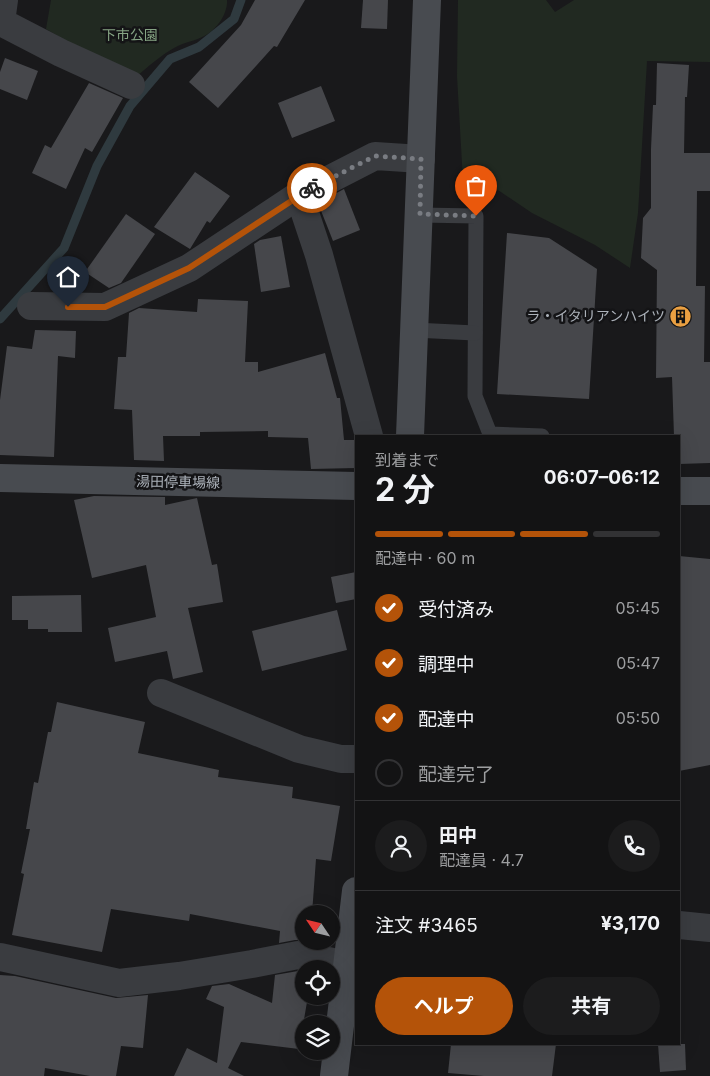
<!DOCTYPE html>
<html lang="ja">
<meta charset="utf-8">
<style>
body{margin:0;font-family:Inter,"Noto Sans JP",sans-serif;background:#1c1c1d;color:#f1f3f6;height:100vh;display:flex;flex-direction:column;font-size:19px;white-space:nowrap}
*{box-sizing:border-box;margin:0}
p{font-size:16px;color:#9d9ea0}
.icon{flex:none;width:28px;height:28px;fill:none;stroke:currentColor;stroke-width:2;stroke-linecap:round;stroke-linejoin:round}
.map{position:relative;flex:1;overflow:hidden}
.details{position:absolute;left:355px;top:435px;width:325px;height:610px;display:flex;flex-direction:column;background:#131314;border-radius:0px;box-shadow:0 5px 20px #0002,0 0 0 1px #323234}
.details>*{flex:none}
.needle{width:32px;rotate:305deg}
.fabs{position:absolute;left:295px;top:905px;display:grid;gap:10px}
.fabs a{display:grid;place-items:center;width:45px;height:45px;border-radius:50%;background:#131314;box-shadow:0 5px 20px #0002,0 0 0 1px #323234;font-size:25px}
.pin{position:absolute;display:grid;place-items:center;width:42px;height:42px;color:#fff;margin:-51px -21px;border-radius:50% 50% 50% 0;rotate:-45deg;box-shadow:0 0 5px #0007}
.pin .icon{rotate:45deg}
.courier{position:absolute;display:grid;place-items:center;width:50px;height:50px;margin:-25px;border:4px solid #b45309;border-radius:50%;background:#fff;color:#222;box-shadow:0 1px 6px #0007}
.headline em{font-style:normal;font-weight:700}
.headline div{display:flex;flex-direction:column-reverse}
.headline{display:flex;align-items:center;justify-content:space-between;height:85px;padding:0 20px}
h1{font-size:32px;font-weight:700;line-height:38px}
.bar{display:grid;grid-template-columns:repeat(4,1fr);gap:8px 5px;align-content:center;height:60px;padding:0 20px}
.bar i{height:6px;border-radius:4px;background:#323234}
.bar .current{background:#b45309}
.bar p{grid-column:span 4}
.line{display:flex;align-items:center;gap:12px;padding:0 20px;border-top:1px solid #323234}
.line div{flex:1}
.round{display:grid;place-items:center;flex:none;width:52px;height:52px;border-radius:26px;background:#1c1c1d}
ol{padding:0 20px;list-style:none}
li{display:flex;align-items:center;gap:15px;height:55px}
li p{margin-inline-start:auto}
li .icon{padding:5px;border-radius:50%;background:#b45309;color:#fff;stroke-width:4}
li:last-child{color:#9d9ea0}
li i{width:28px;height:28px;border:2px solid #323234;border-radius:50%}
.button{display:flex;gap:10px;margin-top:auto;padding:10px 20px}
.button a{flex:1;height:58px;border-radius:30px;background:#b45309;color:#fff;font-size:20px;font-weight:700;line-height:58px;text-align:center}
.button a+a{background:#1c1c1d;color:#f1f3f6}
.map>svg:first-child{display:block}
.green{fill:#212921}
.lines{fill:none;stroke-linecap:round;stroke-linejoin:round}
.stream{stroke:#2f3a3f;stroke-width:9}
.building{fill:#46474b}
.lane{stroke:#3a3c40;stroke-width:15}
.street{stroke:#3a3c40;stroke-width:28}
.secondary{stroke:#484b50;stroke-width:28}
.done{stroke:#797c82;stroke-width:5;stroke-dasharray:0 9}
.route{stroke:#b45309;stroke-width:6}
.labels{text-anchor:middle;stroke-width:5;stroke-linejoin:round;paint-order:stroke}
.park-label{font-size:14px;fill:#86a484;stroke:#141416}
.poi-label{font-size:14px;fill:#acb2ba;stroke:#141416;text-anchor:end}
.street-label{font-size:14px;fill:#acb2ba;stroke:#141416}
</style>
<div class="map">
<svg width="710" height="1076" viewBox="0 0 710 1076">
<rect width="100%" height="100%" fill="#19191b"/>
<!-- green -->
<g class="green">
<path d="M51 0H227C228 13 217 29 206 35 196 41 184 42 174 48 160 56 149 66 137 76L89 54 46 29Z"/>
<polygon points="458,0 546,0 555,12 574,0 710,0 710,62 647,61 638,213 630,268 595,245 532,213 495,188 463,181 457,76"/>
</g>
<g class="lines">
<!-- stream -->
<polyline class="stream" points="0,319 64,248 97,166 130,106 170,59 199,47 234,19 241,0"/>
</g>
<!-- building -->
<g class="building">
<polygon points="255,0 305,0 277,47 274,46 218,108 189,82 241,25"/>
<polygon points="363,0 388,0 387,29 361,28"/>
<polygon points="5,58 38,71 27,100 0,89 0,72"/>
<polygon points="657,63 689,65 687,97 685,97 684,153 710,153 710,191 697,191 696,286 705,286 704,362 710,362 710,463 679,464 679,436 674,436 672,377 656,378 657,270 641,258 643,218 651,208 651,149 653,105 656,105"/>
<polygon points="89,83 123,98 92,152 85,148 66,189 32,173 45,145 51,148"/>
<polygon points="321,86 335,121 292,138 278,103"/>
<polygon points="195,172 230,196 210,223 207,221 190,249 154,227"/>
<polygon points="344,189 360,230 333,241 318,203"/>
<polygon points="126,214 155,234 121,283 109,288 85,272"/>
<polygon points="507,233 549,238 597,269 589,399 497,394"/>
<polygon points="281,236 290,287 261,292 254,244 260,240"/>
<polygon points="198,299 248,301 245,362 258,362 258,372 325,353 337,398 340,398 344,440 354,440 356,444 356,468 311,469 308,438 268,437 268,431 200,432 200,436 163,436 164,461 134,460 132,410 114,409 118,357 126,357 129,313 139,308 197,312"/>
<polygon points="35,330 76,331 75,358 58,356 54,457 0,455 0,400 7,346 32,349"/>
<polygon points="94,496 165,497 165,505 197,498 212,565 217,564 223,602 188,608 203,672 173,679 167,651 115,662 108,628 156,617 146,565 92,578 74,500"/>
<polygon points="679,556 710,559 710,765 679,771"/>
<polygon points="356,572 356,599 336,603 331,577"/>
<polygon points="81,595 82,632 48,632 48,629 28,629 28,620 12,620 12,596"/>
<polygon points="337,610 347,650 262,671 252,631"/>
<polygon points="57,702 145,722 138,753 219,770 218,777 293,787 292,798 340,806 331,861 316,859 312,914 304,914 304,940 295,940 279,943 280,931 190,914 189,921 111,909 102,952 12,935 24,874 21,873 30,829 26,829 34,782 38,783 48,732 51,732"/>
<polygon points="298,971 304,972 304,996 308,996 299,1049 241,1042 228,1068 244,1076 174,1076 187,1048 217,1063 224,1007 206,999 212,986 229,984 272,1003 275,975"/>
<polygon points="0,975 15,976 116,998 148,995 143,1048 121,1046 116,1076 90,1076 45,1068 44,1076 0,1076"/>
<polygon points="451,1044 556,1044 552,1076 484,1076 448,1073"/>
<polygon points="658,1044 685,1044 686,1070 660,1072"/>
</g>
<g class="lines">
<!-- lane -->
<g class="lane">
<polyline points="420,215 476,216 475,396 490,434 542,436"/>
<polyline points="414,330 475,333"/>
</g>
<!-- street -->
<g class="street">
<polyline points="4,0 1,22 61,53 131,85"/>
<polyline points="299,195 319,255 369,436"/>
<polyline points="31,306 105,307 189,268 299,195 375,156 421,159"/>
<polyline points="161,693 299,749 341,759 356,759"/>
<polyline points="679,925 710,928"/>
<polyline points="0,957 119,983 179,976 252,964 298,955 348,965"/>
</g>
<!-- secondary -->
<g class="secondary">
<polyline points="410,436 427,0"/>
<polyline points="0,478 356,486"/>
<polyline points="679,491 710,491"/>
<polyline points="334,1076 356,891"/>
</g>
</g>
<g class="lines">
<!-- done -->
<polyline class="done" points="312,188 375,156 421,159 420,214 476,216"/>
<!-- route -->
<polyline class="route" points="68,307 105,307 189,268 299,196 312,188"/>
</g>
<!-- icons -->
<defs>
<symbol id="building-disc" viewBox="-11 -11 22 22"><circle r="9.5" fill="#eaa042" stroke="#141416"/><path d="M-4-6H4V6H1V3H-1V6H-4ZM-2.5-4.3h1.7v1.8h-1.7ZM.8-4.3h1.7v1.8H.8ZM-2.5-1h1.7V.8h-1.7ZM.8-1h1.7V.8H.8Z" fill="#111"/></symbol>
</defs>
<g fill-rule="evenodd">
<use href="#building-disc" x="668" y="304" width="25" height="25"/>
</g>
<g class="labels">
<!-- park labels -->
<g class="park-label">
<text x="130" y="40">下市公園</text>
</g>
<!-- poi labels -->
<g class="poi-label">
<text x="665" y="321">ラ・イタリアンハイツ</text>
</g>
<!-- street labels -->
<g class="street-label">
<text transform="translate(178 482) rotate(1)" y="5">湯田停車場線</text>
</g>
</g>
</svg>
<div class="fabs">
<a><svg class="needle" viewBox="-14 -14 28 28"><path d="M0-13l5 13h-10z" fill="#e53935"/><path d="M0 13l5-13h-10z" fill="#9d9ea0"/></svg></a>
<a><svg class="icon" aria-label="locate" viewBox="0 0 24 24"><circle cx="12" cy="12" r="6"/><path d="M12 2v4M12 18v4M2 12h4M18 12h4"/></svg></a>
<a><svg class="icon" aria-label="layers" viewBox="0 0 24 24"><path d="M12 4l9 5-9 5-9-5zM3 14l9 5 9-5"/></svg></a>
</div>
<div class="pin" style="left:476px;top:216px;background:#ea580c"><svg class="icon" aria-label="bag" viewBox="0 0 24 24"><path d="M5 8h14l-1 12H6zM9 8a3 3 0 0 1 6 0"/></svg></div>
<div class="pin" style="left:68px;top:307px;background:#1f2937"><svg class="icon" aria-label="home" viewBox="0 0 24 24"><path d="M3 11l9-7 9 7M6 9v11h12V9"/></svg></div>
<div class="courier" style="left:312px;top:188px"><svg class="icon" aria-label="bike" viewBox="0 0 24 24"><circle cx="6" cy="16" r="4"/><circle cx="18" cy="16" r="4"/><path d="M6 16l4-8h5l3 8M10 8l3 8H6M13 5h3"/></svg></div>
<section class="details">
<div class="headline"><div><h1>2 分</h1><p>到着まで</p></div><em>06:07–06:12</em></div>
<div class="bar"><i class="current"></i><i class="current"></i><i class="current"></i><i></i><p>配達中 · 60 m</p></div>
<ol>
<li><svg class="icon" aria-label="check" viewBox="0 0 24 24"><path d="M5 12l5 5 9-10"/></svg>受付済み<p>05:45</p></li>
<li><svg class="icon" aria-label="check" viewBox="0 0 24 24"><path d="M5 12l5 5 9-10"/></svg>調理中<p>05:47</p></li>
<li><svg class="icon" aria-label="check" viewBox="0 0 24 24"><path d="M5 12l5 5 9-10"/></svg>配達中<p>05:50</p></li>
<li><i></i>配達完了</li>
</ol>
<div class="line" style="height:90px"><a class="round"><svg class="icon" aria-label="person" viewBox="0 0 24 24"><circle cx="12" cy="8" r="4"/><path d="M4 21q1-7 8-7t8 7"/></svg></a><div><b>田中</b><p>配達員 · 4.7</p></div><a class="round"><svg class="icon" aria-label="phone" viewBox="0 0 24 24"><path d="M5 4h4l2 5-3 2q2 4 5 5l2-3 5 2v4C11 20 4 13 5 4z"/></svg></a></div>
<div class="line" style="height:65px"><div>注文 #3465</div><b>¥3,170</b></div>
<div class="button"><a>ヘルプ</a><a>共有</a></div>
</section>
</div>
